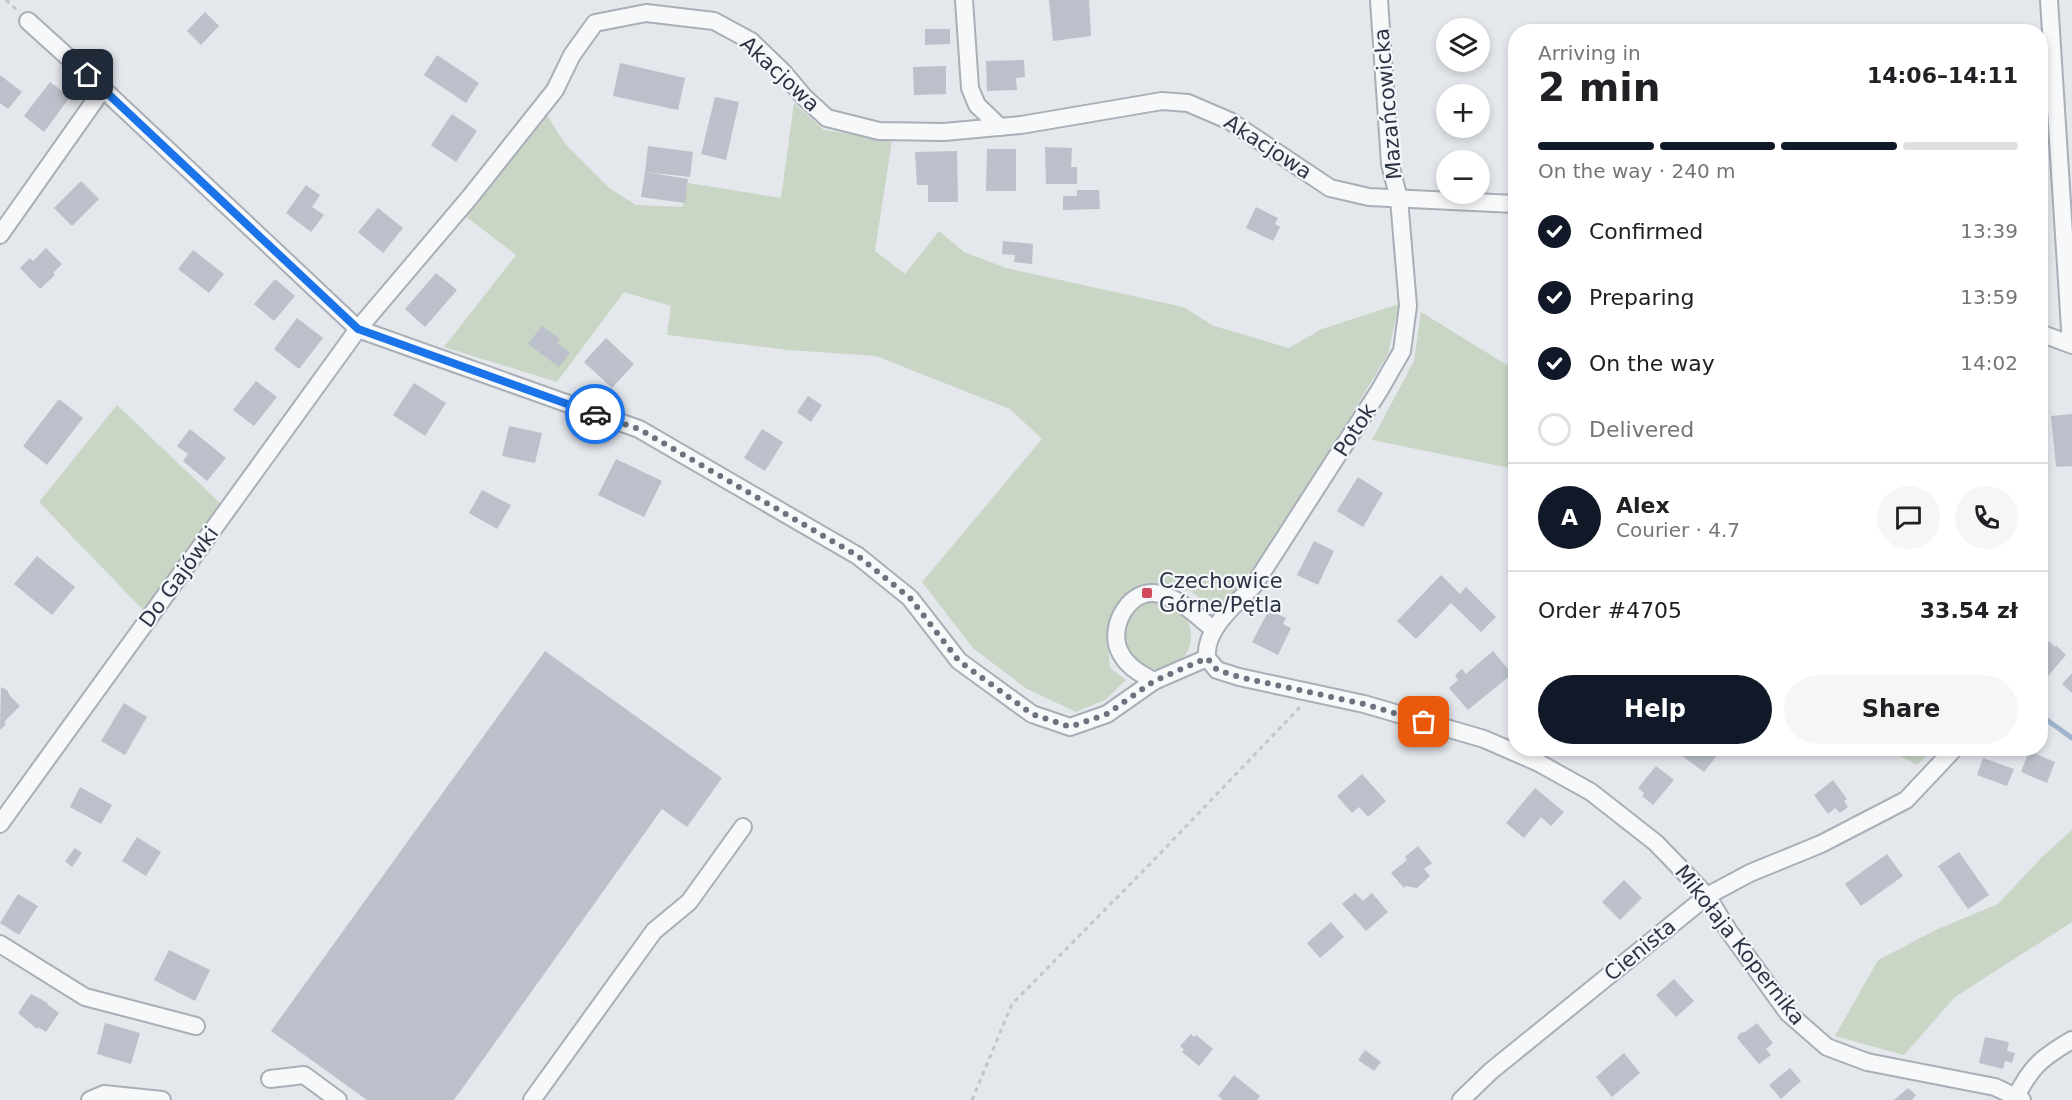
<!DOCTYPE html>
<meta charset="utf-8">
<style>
body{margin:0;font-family:"DejaVu Sans",sans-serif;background:#f6f6f6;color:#202124;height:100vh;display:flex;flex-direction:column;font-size:22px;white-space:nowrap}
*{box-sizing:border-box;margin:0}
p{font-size:20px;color:#757577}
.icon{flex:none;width:33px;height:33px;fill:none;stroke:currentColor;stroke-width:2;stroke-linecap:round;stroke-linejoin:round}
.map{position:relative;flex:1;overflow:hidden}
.side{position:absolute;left:1508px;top:24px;width:540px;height:732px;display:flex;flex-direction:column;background:#fff;border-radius:24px;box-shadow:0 3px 9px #0003}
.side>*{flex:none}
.controls{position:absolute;left:1436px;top:18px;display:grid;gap:12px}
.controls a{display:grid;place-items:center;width:54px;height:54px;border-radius:50%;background:#fff;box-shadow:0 3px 9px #0003;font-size:30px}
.pin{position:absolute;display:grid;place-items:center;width:51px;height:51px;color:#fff;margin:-26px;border-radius:12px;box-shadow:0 3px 9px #0006}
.courier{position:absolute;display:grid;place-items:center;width:60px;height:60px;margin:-30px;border:4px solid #1a73e8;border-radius:50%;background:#fff;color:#222;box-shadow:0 2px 8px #0007}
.head em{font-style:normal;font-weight:700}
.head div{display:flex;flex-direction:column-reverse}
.head{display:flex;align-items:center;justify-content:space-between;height:102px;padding:0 30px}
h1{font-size:39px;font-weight:700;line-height:45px}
.bar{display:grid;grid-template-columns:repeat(4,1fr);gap:9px 6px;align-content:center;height:72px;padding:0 30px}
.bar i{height:8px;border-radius:4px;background:#e0e0e0}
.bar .current{background:#111827}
.bar p{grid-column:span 4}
.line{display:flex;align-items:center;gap:15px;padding:0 30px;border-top:2px solid #e0e0e0}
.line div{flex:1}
.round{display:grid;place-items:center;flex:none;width:63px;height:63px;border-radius:32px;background:#f6f6f6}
ol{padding:0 30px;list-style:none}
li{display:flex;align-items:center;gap:18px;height:66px}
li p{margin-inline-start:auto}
li .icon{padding:6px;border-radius:50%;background:#111827;color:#fff;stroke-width:4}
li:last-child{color:#757577}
li i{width:33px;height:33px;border:3px solid #e0e0e0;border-radius:50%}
.primary-button{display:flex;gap:12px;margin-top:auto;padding:12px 30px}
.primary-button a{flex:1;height:69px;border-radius:36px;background:#111827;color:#fff;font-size:24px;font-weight:700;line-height:69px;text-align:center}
.primary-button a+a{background:#f6f6f6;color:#202124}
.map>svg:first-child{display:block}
.green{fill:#c9d6c5}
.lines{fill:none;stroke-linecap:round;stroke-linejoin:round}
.stream{stroke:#9fb4cc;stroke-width:5}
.building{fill:#bbc0ca}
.minor-casing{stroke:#a9aeb7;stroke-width:20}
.path{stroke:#c2c5cb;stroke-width:3;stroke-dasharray:4.5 4.5;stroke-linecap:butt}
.minor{stroke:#f7f8fa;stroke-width:16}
.done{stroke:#6c737f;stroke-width:6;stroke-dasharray:0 10.8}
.route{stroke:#1a73e8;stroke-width:8}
.poi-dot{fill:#d1495b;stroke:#f4f6f9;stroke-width:2}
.labels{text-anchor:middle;stroke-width:4.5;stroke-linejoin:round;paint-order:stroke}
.street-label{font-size:21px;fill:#2b3445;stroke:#f4f6f9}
.poi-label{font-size:21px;fill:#2b3445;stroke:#f4f6f9;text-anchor:start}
</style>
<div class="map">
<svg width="2072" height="1100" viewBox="0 0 2072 1100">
<rect width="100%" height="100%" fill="#e4e7ec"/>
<!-- green -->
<g class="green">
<polygon points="794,103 824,130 892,140 875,251 905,274 939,231 964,252 1006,268 1183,307 1214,326 1289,348 1322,329 1399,304 1388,354 1274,543 1216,613 1191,591 1152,584 1121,604 1108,642 1110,668 1126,680 1105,700 1076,712 1027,689 973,648 922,582 1042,439 1010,409 876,356 789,350 667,335 671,306 624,292 557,382 444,347 516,255 464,215 546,114 566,145 609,188 636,205 683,207 688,183 781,198"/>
<polygon points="1421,312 1515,370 1515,469 1372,440 1414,361"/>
<polygon points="117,405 221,504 144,611 39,502"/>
<circle cx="1157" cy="636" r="34"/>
<polygon points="1887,749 1934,749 1917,765"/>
<polygon points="2072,830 2072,922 1955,997 1904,1055 1835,1036 1878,960 1938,929 1998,904 2042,857"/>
</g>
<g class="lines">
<!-- stream -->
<polyline class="stream" points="2040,715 2072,738"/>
</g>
<!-- building -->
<g class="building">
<polygon points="1049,0 1089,0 1091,36 1053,41"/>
<polygon points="205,12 219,26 201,45 187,31"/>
<polygon points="925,29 950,29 950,44 925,45"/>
<polygon points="437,55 479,83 466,103 424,75"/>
<polygon points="1024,60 1025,77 1016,78 1017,90 987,91 986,61"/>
<polygon points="620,63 685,78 678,110 613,96"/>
<polygon points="946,66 946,94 914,95 913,67"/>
<polygon points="0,75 22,92 8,109 0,103"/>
<polygon points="50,82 70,97 44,132 24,116"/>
<polygon points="715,97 739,102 726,160 701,154"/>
<polygon points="452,114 477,131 456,162 431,145"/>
<polygon points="648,146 693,152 690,177 645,172"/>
<polygon points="1045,147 1072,148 1071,167 1077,167 1077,184 1046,184"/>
<polygon points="987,149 1016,149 1016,191 986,191"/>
<polygon points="957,151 958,202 928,202 928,185 917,185 915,152"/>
<polygon points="645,172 688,179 685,203 641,197"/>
<polygon points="81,181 99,199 72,226 54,208"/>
<polygon points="306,185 320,195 312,207 324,215 311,232 286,213"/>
<polygon points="1077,190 1099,190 1100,209 1063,210 1063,196 1077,196"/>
<polygon points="1256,207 1278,218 1275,224 1280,227 1273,241 1246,228"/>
<polygon points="378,208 403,228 383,253 358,232"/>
<polygon points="1003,241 1033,244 1032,264 1014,262 1015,255 1002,254"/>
<polygon points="46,248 62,264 53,273 55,275 40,289 20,268 30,258 33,261"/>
<polygon points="193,250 224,274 209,293 178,269"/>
<polygon points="436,273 457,290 425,327 405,309"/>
<polygon points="275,279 295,296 274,321 254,304"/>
<polygon points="297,318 323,338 299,369 274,349"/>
<polygon points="542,326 560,339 557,343 570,353 559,367 528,344"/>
<polygon points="606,338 634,364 612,388 584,362"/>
<polygon points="256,381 277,397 254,426 233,410"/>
<polygon points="414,383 446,403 425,436 393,415"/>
<polygon points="808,396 822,405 811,422 797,412"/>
<polygon points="59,399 83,418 47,465 23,446"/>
<polygon points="2072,414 2072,466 2056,467 2051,416"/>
<polygon points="509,426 542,433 535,463 502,456"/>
<polygon points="190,429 226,458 207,481 183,461 188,454 177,446"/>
<polygon points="762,429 783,442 765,471 744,458"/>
<polygon points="616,459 662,481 644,517 598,495"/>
<polygon points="1358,477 1383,493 1363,527 1337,511"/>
<polygon points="482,490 511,505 497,529 469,513"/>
<polygon points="1314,541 1334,551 1318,585 1297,575"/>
<polygon points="37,556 75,587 52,615 14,584"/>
<polygon points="1441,575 1460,594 1466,587 1496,617 1481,632 1451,603 1416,639 1397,621"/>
<polygon points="1269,610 1286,618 1283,624 1291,628 1278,655 1252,642"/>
<polygon points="2046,639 2055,647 2056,645 2066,655 2048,676 2040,669 2040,645"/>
<polygon points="545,651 722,778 687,827 662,809 454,1100 367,1100 271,1031"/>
<polygon points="1493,651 1512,674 1468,710 1449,688 1458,680 1455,675 1462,669 1466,674"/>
<polygon points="2072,673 2072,693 2062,684"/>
<polygon points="1,687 7,690 10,696 20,706 4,722 6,724 0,730"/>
<polygon points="124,703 147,717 125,755 101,741"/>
<polygon points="1682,748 1711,748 1718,754 1704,772 1678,753"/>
<polygon points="2029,751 2055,762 2047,783 2021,772"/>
<polygon points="1983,758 2014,769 2007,786 1977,775"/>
<polygon points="1656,766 1674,780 1653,805 1642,796 1644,793 1638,788"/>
<polygon points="1362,774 1386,801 1368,817 1359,807 1352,813 1337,796"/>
<polygon points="1833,780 1847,799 1844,801 1848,807 1840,813 1835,808 1828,814 1814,795"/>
<polygon points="80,787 112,805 101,824 70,807"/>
<polygon points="1535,788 1564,812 1551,826 1541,817 1524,838 1506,823"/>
<polygon points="137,837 161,852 146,876 122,861"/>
<polygon points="1418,846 1432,863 1424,869 1430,876 1417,888 1406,886 1404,888 1391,873 1407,860 1405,857"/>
<polygon points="75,848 82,853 72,867 65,861"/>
<polygon points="1959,852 1989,895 1968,909 1938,866"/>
<polygon points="1887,854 1903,876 1861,906 1845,884"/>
<polygon points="1624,880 1642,898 1620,920 1602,902"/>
<polygon points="1355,893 1363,901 1372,893 1388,912 1366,931 1342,904"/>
<polygon points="18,894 38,906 19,935 0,923"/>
<polygon points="1331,922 1344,937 1320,958 1307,943"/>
<polygon points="169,950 210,970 195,1001 154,980"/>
<polygon points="1674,979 1694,1001 1676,1017 1656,995"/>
<polygon points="31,994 48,1003 47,1004 59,1013 46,1032 38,1027 37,1029 18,1013"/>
<polygon points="105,1023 140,1033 131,1064 97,1054"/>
<polygon points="1757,1023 1773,1043 1766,1049 1771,1055 1759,1064 1737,1038 1740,1033 1745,1032"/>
<polygon points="1191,1034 1194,1037 1196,1035 1213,1049 1199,1066 1182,1052 1184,1050 1180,1046"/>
<polygon points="1985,1037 2009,1042 2007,1051 2015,1053 2012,1063 2005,1061 2003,1069 1979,1063"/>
<polygon points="1365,1050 1381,1062 1374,1071 1358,1060"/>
<polygon points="1624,1053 1640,1073 1612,1097 1596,1077"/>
<polygon points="1790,1068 1801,1081 1781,1099 1769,1085"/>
<polygon points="1234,1075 1260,1096 1257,1100 1223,1100 1218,1096"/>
<polygon points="1908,1088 1916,1095 1912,1100 1894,1100"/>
</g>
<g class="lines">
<defs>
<g id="minor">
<polyline points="964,0 970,88 977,105 1000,127"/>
<polyline points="2049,0 2071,344"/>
<polyline points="28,21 103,89"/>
<polyline points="0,235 103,89 358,329 639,429 858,556 910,598 959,661 1032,714 1070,727 1107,714 1154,681 1207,658"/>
<polyline points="2040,333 2072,345"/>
<polyline points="1207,658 1217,670 1239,677 1364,704 1484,739 1539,763 1591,792 1656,843 1707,896 1728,930 1788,1013 1827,1047 1867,1062 1995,1087 2022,1100"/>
<path d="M1207 658C1204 629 1235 605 1254 585L1379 391 1402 351 1408 306 1399 199 1390 164 1379 0"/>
<path d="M1154 681C1139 673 1126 666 1119 650 1108 625 1131 586 1160 594 1182 600 1197 616 1214 630"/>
<polyline points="0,824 358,329 470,197 555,90 572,55 595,23 646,13 714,21 751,41 783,72 804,97 827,118 879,131 944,132 1021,125 1162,101 1188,103 1230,121 1330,188 1369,197 1515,204"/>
<polyline points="0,944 85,997 196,1026"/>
<polyline points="270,1079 304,1075 338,1100"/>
<path d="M2016 1097C2031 1066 2043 1057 2072 1040"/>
<polyline points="90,1100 104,1094 162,1100"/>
<polyline points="532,1100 654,931 689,902 743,827"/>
<polyline points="1461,1100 1491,1071 1707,896 1750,873 1821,844 1906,800 1955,748"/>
</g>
</defs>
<!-- minor casing -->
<use href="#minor" class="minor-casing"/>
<!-- path -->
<g class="path">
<polyline points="6,0 16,9"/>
<polyline points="972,1100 1012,1004 1151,863 1300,707"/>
</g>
<!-- minor -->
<use href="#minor" class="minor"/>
</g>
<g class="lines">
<!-- done -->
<polyline class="done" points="595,414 639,429 858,556 910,598 959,661 1032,714 1070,727 1107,714 1154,681 1207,658 1217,670 1239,677 1364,704 1424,722"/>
<!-- route -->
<polyline class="route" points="88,75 358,329 595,414"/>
</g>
<!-- markers -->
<rect class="poi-dot" x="1141" y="587" width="12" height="12" rx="3"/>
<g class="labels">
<!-- street labels -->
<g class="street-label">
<text transform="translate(780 74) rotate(43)" y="7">Akacjowa</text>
<text transform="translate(1388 104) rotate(-95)" y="7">Mazańcowicka</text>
<text transform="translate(1268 147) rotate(33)" y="7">Akacjowa</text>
<text transform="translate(1355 430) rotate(-57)" y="7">Potok</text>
<text transform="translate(179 577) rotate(-54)" y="7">Do Gajówki</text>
<text transform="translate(1740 945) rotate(52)" y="7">Mikołaja Kopernika</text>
<text transform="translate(1640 950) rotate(-39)" y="7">Cienista</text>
</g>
<!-- poi labels -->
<g class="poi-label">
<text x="1159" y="588">Czechowice<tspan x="1159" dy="24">Górne/Pętla</tspan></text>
</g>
</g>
</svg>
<div class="controls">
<a><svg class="icon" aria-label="layers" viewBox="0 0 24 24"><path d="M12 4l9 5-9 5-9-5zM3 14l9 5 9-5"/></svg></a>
<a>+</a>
<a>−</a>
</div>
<div class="pin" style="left:1424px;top:722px;background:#ea580c"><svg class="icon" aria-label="bag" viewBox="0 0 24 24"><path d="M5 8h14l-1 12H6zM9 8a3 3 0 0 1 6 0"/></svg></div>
<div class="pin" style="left:88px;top:75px;background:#1f2937"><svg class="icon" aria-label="home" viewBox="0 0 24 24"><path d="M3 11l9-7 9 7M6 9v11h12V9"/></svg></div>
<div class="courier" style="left:595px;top:414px"><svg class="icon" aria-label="car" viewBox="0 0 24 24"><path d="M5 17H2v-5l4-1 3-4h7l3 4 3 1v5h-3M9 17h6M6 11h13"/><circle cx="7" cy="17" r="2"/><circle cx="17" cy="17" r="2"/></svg></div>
<section class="side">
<div class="head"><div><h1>2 min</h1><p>Arriving in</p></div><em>14:06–14:11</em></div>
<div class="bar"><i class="current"></i><i class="current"></i><i class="current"></i><i></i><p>On the way · 240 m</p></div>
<ol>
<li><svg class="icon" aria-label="check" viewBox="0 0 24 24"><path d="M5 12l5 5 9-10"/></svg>Confirmed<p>13:39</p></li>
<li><svg class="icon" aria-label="check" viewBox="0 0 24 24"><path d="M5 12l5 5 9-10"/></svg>Preparing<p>13:59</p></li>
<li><svg class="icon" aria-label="check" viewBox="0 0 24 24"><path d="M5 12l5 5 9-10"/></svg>On the way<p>14:02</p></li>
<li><i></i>Delivered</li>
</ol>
<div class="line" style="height:108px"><b class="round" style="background:#111827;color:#fff">A</b><div><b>Alex</b><p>Courier · 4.7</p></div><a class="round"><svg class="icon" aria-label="chat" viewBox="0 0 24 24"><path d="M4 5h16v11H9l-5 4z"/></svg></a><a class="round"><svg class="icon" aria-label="phone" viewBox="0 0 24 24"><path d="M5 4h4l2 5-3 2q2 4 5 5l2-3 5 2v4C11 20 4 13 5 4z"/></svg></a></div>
<div class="line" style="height:78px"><div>Order #4705</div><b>33.54 zł</b></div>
<div class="primary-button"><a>Help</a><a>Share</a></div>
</section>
</div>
